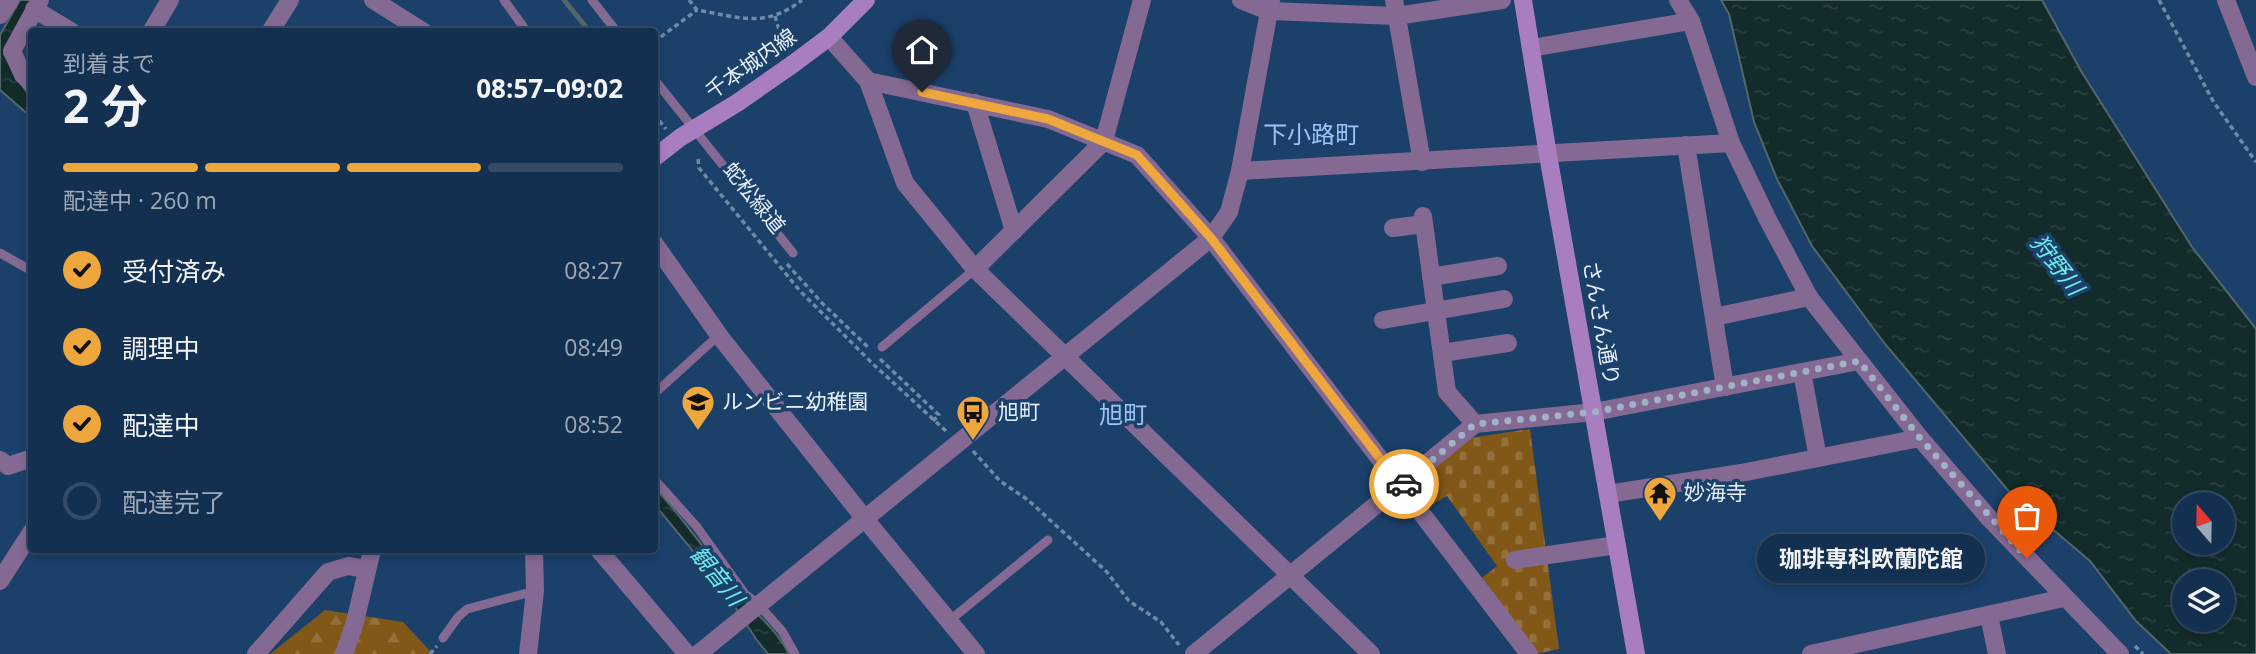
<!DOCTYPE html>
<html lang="ja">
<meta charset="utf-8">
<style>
body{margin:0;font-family:"Open Sans","Noto Sans JP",sans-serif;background:#213c5a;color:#f1f3f6;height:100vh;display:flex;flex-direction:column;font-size:26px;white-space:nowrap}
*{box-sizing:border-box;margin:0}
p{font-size:23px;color:#9da9b7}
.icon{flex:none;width:38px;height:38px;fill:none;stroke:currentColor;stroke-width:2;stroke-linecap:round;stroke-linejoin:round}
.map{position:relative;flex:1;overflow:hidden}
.sheet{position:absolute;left:28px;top:28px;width:630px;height:525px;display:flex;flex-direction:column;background:#143050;border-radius:7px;box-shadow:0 4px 10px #0003,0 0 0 2px #334b67}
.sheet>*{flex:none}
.needle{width:46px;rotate:340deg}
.tools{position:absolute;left:2172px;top:492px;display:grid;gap:14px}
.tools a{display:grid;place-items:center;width:63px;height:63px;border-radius:50%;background:#143050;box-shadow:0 4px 10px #0003,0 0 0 2px #334b67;font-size:35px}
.pin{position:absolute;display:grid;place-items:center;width:60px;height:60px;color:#fff;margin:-72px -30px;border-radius:50% 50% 50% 0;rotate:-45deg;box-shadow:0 0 7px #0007}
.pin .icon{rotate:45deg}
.courier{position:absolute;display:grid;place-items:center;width:70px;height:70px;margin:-35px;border:5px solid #eea73d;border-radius:50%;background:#fff;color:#222;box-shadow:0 2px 9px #0007}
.bubble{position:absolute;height:49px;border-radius:24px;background:#143050;box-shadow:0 4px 10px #0003,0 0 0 2px #334b67;font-size:23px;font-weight:700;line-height:49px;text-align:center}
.overview em{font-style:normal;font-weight:700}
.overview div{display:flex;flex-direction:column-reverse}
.overview{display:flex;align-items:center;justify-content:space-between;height:119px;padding:0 35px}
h1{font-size:46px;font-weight:700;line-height:52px}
.bar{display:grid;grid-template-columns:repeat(4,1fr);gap:10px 7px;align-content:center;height:84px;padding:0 35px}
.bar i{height:9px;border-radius:5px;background:#334b67}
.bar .current{background:#eea73d}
.bar p{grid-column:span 4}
ol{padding:0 35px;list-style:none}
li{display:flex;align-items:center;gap:21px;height:77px}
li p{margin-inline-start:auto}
li .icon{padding:7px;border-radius:50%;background:#eea73d;color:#111;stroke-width:4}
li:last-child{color:#9da9b7}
li i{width:38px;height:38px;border:4px solid #334b67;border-radius:50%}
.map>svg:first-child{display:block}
.forest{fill:url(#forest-firs)}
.cemetery{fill:url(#cemetery-stones)}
.water{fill:url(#water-ripples);stroke:#536769;stroke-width:2;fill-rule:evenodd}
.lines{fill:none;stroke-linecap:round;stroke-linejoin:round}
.stream{stroke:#536769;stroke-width:5}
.path{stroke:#7089a6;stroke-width:3.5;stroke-dasharray:5 3.5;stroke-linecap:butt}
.service{stroke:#846993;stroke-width:9}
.minor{stroke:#846993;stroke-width:18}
.tertiary{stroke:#846993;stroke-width:18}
.secondary{stroke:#a97ec1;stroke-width:18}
.done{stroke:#a0b2c8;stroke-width:7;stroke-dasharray:0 12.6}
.route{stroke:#eea73d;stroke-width:9}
.labels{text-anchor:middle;stroke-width:7;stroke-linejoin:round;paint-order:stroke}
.street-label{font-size:21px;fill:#e8f0fb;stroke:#1b406a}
.poi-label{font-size:21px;fill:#e8f0fb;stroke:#1b406a;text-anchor:start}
.water-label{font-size:23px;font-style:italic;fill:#6dece9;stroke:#1b406a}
.quarter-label{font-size:24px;fill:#9ac4f6;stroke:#1b406a}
</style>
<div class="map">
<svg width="2256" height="654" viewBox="0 0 2256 654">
<defs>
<pattern id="forest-firs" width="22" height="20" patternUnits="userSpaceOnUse" patternTransform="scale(1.75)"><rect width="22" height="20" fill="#825818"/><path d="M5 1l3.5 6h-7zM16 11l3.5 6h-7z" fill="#94703a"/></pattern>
<pattern id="cemetery-stones" width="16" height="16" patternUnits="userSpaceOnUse" patternTransform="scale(1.75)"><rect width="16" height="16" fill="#825818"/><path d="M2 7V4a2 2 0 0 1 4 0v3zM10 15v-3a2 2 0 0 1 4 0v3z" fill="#94703a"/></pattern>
<pattern id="water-ripples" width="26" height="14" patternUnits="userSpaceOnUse" patternTransform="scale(1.75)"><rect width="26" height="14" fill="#132c2b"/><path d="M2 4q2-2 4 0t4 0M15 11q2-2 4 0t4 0" fill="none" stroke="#2a4140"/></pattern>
</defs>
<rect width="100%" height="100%" fill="#1b406a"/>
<!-- forest -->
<polygon class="forest" points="325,610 403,622 433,654 270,654"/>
<!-- cemetery -->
<polygon class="cemetery" points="1530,429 1559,649 1536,654 1478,581 1497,566 1447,496 1424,509 1404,487 1469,438"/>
<!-- water -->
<g class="water">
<polygon points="20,0 32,0 4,54 25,90 31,96 31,117 0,90 0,35"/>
<path d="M1721 0H2042L2081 71 2192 247 2256 329V654H2171L2136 621 2090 561 2011 494 1885 344 1812 246 1777 179 1754 122 1729 14ZM2222 504V542H2184V504ZM2222 581V620H2184V581Z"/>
<path d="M655 488C688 523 713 563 744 599 760 618 778 632 789 654H768L756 639 721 585 655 505Z"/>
</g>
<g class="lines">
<!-- stream -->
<polyline class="stream" points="564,0 590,32"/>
<!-- path -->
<g class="path">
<path d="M689 0 697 10C738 17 765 29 802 0"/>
<polyline points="2159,0 2213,101 2256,162"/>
<polyline points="775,16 783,44"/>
<polyline points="654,42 697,10"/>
<polyline points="654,114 666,129"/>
<polyline points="698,159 699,168 800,291 874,365 946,431"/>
<polyline points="787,264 822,303 870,349"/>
<polyline points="880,359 939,415 933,421"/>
<polyline points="973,451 1000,481 1028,500 1106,571 1129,601 1161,622 1179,645"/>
<polyline points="2135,646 2143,654"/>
<polyline points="430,654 437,646"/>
</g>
<!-- service -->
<g class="service">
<polyline points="504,0 527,32"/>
<polyline points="592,0 617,32"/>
<polyline points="654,79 793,253"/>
<polyline points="0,253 32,271"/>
<polyline points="882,347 975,269"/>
<polyline points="654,394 719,335"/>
<polyline points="654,479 697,527 745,594 758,604 782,631 795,654"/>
<polyline points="949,621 1048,540"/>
<polyline points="443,638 458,617 467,609 535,591"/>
</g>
<!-- minor -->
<g class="minor">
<polyline points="373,0 424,32"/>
<polyline points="1241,0 1269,11 1396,16 1502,0"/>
<polyline points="1394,0 1422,162"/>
<polyline points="1678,0 1691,21 1731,143 1767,218 1809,297 1920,438 1989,518 2120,654"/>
<polyline points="2226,0 2256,77"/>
<polyline points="34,9 72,32"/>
<polyline points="0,15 10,0"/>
<polyline points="151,32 170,0"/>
<polyline points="270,32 290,0"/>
<polyline points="829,37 868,81 905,183 975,269 1371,654"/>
<polyline points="1531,48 1691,21"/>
<polyline points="868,81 1048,119 1137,155 1211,238 1529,654"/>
<polyline points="32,84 23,75 12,51 40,0"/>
<polyline points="975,103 1014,231"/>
<polyline points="1686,145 1725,387"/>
<polyline points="1240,171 1731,143"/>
<polyline points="1423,216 1447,392 1475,424"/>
<polyline points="1393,228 1424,224"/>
<polyline points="654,243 721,338 865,519 976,654"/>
<polyline points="975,269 1104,141 1142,0"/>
<polyline points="1431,277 1498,266"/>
<polyline points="1714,317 1809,297"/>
<polyline points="1383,320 1504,299"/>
<polyline points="1442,353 1508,343"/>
<polyline points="1802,372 1818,458"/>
<polyline points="0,460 8,466 32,458"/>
<polyline points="1608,494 1741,473 1920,438"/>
<polyline points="1515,560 1617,545"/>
<polyline points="0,581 32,531"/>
<polyline points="256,654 328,572 348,566 367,569"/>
<polyline points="528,654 535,591 534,550"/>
<polyline points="698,654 1211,238 1229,212 1240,171 1271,0"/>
<polyline points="1194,654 1475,424 1594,412 1859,361"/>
</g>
<!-- tertiary -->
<g class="tertiary">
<polyline points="599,550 687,654"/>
<polyline points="1989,615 1997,654"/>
<polyline points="344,654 355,622 372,550"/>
<polyline points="1811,654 2064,598"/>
</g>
<!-- secondary -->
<g class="secondary">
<polyline points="1523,0 1548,155 1636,654"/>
<polyline points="654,158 681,137 737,103 793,64 829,37 866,0"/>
</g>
</g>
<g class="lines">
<!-- done -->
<polyline class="done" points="1404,484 1475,424 1594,412 1859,361 1920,438 2027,558"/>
<!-- route -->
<polyline class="route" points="922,92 1048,119 1137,155 1211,238 1401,486 1404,484"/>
</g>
<!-- icons -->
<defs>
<symbol id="school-pin" viewBox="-11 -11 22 30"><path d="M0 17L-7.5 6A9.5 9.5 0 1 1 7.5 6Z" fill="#eea73d" stroke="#1b406a"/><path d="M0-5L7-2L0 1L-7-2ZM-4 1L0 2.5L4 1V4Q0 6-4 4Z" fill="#111"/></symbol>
<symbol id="bus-pin" viewBox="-11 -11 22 30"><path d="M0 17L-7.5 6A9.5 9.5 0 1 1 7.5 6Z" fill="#eea73d" stroke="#1b406a"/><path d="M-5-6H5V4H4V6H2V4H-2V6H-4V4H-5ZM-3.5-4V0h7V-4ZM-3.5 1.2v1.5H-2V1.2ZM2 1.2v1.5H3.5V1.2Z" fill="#111"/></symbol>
<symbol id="temple-pin" viewBox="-11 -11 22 30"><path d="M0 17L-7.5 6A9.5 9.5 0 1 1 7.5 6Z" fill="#eea73d" stroke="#1b406a"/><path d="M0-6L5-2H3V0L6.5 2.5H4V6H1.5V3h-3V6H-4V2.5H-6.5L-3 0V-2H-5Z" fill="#111"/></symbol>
</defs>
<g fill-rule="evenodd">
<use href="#school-pin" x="679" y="383" width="38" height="52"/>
<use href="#bus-pin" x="954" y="393" width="38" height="52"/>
<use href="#temple-pin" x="1641" y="474" width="38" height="52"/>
</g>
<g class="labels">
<!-- street labels -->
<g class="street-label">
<text transform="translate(751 64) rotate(-35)" y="7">千本城内線</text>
<text transform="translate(754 198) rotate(51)" y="7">蛇松緑道</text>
<text transform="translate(1601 323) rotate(80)" y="7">さんさん通り</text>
</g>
<!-- poi labels -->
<g class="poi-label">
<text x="722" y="409">ルンビニ幼稚園</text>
<text x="998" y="419">旭町</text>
<text x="1684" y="500">妙海寺</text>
</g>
<!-- water labels -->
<g class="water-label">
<text transform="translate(2057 265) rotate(52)" y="8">狩野川</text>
<text transform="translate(717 576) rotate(51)" y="8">観音川</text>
</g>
<!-- quarter labels -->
<g class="quarter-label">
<text x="1311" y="143">下小路町</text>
<text x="1123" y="423">旭町</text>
</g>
</g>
</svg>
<div class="tools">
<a><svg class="needle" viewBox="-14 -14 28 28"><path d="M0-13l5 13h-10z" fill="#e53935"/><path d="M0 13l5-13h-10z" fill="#9da9b7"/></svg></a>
<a><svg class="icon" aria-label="layers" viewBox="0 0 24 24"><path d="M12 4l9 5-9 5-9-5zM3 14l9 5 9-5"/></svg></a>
</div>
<div class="pin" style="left:2027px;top:558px;background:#ea580c"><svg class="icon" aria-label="bag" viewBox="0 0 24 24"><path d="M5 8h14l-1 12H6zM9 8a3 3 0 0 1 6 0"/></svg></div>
<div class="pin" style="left:922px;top:92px;background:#1f2937"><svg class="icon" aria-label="home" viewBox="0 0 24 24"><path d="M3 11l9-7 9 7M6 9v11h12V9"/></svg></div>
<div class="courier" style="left:1404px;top:484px"><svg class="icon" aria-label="car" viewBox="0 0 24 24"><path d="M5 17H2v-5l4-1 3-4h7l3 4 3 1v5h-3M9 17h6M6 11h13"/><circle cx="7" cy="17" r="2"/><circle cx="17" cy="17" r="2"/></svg></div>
<div class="bubble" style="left:1757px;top:534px;width:228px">珈琲専科欧蘭陀館</div>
<section class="sheet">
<div class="overview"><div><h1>2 分</h1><p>到着まで</p></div><em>08:57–09:02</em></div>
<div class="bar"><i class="current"></i><i class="current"></i><i class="current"></i><i></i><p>配達中 · 260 m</p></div>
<ol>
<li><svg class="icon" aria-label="check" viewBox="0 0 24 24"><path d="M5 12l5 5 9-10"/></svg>受付済み<p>08:27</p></li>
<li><svg class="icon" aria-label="check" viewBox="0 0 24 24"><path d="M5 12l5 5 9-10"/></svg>調理中<p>08:49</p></li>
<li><svg class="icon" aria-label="check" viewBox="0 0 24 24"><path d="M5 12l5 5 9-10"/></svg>配達中<p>08:52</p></li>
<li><i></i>配達完了</li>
</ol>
</section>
</div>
